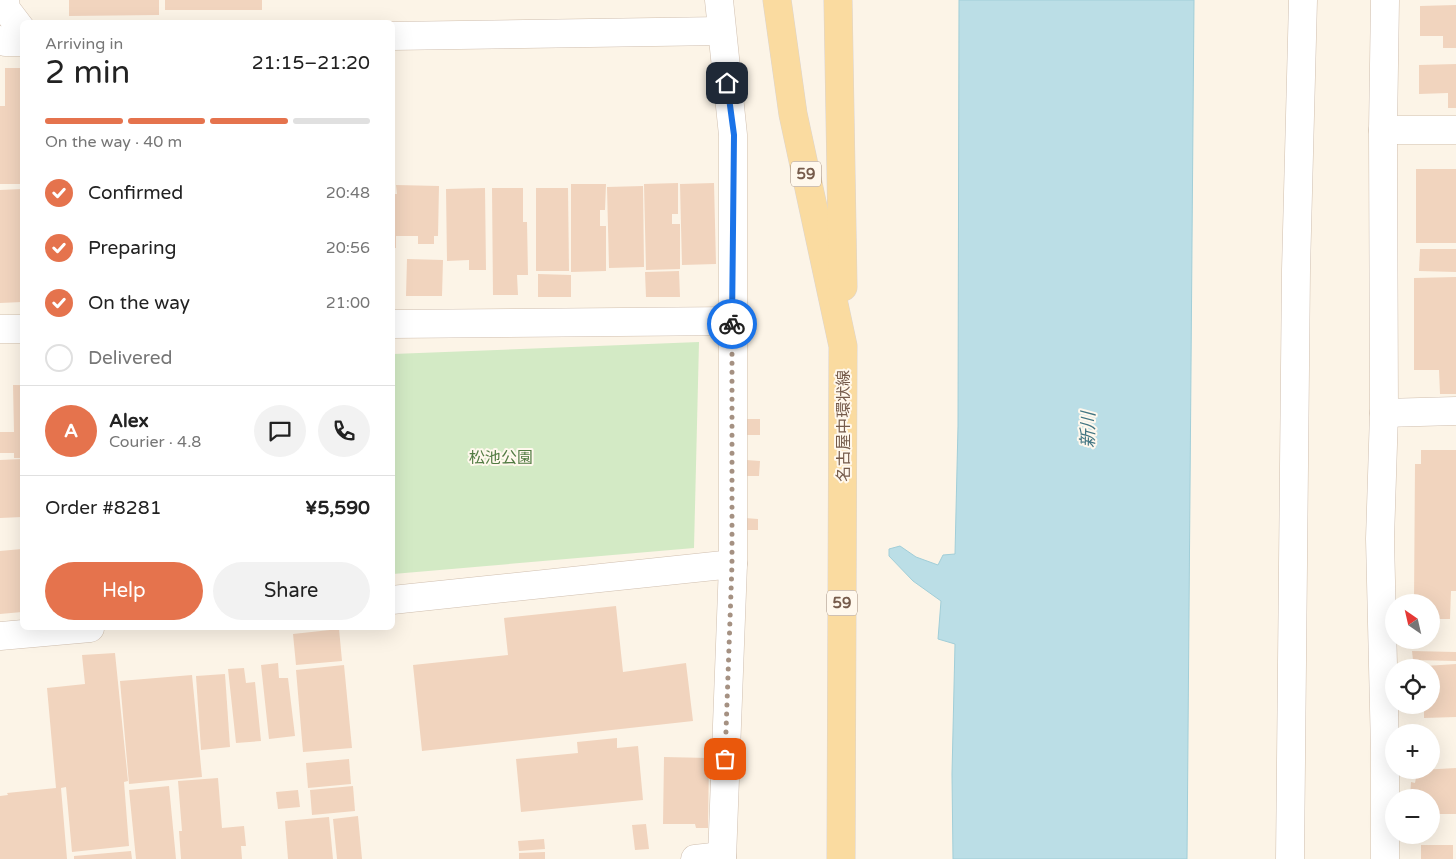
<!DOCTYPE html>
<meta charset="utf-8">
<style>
body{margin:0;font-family:"Varela Round","Noto Sans JP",sans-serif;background:#f2f2f2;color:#222;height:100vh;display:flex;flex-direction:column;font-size:19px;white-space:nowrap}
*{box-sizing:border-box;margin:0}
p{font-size:16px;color:#767676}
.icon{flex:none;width:28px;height:28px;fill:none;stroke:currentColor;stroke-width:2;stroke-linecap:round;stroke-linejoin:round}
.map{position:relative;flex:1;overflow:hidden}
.side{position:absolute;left:20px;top:20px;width:375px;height:610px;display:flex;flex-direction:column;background:#fff;border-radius:8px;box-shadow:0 5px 20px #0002}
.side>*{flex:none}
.needle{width:32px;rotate:326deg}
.controls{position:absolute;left:1385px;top:594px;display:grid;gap:10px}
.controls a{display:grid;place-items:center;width:55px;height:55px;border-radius:50%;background:#fff;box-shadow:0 5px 20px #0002;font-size:25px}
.pin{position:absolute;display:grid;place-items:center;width:42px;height:42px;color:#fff;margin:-21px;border-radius:10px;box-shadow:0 2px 8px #0006}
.courier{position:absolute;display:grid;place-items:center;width:50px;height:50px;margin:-25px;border:4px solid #1a73e8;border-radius:50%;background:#fff;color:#222;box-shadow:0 1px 6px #0007}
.headline em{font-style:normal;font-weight:600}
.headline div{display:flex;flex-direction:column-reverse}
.headline{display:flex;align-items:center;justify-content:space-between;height:85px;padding:0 25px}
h1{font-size:32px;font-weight:600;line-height:38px}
.bar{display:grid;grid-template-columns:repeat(4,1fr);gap:8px 5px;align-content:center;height:60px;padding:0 25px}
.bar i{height:6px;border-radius:4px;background:#e0e0e0}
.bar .active{background:#e5734d}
.bar p{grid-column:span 4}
.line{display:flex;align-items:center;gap:12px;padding:0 25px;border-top:1px solid #e0e0e0}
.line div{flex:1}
.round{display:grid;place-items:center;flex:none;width:52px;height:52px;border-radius:26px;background:#f2f2f2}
ol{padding:0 25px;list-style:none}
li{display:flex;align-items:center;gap:15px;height:55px}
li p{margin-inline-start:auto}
li .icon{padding:5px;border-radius:50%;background:#e5734d;color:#fff;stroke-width:4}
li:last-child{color:#767676}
li i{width:28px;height:28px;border:2px solid #e0e0e0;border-radius:50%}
.action{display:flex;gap:10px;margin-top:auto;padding:10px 25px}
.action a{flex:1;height:58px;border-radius:30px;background:#e5734d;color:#fff;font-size:20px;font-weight:600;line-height:58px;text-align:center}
.action a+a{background:#f2f2f2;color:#222}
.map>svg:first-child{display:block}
.green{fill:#d3eac5}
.water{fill:#bbdee6;stroke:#a1ced8}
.building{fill:#f1d4be}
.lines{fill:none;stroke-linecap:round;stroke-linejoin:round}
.minor-casing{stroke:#d0bfaf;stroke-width:29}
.primary-casing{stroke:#dbd4d0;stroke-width:29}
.minor{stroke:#fff;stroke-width:28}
.primary{stroke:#fadba0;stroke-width:28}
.done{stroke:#a59182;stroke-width:5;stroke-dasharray:0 9}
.route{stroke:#1a73e8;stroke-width:6}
.labels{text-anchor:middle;stroke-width:4;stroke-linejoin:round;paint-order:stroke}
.shield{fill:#fff8ed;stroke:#9f8a7c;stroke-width:1}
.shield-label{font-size:15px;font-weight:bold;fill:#765b4b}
.street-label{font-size:16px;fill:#765b4b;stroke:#fff8ed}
.park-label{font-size:16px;fill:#527b43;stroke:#fff8ed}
.water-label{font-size:18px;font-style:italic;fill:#427582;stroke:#fff8ed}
</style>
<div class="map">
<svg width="1456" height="859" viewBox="0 0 1456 859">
<rect width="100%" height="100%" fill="#fcf4e7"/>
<!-- green -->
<polygon class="green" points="699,342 694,548 393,574 393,354"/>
<!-- water -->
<polygon class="water" points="959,0 1194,0 1187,859 953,859 952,774 955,644 938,639 941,601 913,581 889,556 889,549 900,546 916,557 938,565 943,555 955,554 958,426"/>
<!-- building -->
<g class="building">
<polygon points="69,0 159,0 159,15 69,16"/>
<rect x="165" y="0" width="97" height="10"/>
<polygon points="1456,5 1456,48 1443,48 1443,36 1420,36 1420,6"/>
<polygon points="1456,64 1456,108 1448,108 1448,93 1419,94 1419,65"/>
<polygon points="5,68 22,68 22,184 0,184 0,106 5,106"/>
<rect x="1416" y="169" width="40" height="74"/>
<polygon points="678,183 678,214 672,214 672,224 680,224 680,269 646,270 644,184"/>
<polygon points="714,183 716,264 682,265 680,184"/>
<polygon points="571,184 606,184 605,210 600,210 600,226 606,226 606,271 571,272"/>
<polygon points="396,185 439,186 438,236 434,236 434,244 418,244 418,236 396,236 396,248 392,248 392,194 397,194"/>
<polygon points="643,186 644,267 609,268 607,187"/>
<polygon points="485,188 486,270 469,270 469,260 447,261 446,189"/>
<polygon points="492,188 523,188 523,222 527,222 528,275 517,275 518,295 493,295"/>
<polygon points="536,188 568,188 569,271 536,271"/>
<polygon points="22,189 22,302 0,303 0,190"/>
<polygon points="1420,249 1456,249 1456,272 1419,271"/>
<polygon points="407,259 443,260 442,296 406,296"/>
<polygon points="679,271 680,297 646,297 645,272"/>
<polygon points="538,274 571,275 571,297 538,297"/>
<polygon points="1456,277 1456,394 1440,394 1439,370 1414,370 1414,278"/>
<polygon points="13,385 22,385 22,458 14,458 14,453 0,453 0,432 14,432"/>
<rect x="747" y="419" width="13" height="16"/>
<polygon points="1421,450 1456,450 1456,591 1451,591 1450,619 1431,619 1431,602 1414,602 1415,464 1421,464"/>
<polygon points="22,459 22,517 0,518 0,460"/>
<polygon points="746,460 760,461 759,476 746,476"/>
<polygon points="745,518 758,519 758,530 745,530"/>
<polygon points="22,549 22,612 0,614 0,551"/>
<polygon points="616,606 623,672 686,663 693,721 422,751 413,665 508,655 504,618"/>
<polygon points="339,629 342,661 296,665 293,634"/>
<polygon points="1412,651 1456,652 1456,661 1413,660"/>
<polygon points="115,653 128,781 124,782 129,846 72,852 66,787 61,788 67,859 0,859 0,796 8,795 7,793 56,788 47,688 85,684 82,655"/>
<polygon points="278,663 279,678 288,678 295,736 269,739 261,665"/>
<polygon points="1456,664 1456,717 1424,718 1424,705 1431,705 1431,668 1425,668 1425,666"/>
<polygon points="344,665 352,748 303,752 296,670"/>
<polygon points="244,668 246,683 255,682 261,741 236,743 228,669"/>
<polygon points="225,674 230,747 201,750 196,676"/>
<polygon points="192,675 202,777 129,784 120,681"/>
<polygon points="617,738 617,748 638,746 643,800 521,812 516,759 578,753 577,742"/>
<polygon points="664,757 709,758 708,828 696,828 695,824 663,824"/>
<polygon points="349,759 351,784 308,788 306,763"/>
<polygon points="1456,768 1456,814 1431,814 1431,798 1410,798 1411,782 1415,783 1417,772 1420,770"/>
<polygon points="218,778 222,828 244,826 246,846 241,846 242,859 181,859 179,831 182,831 178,781"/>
<polygon points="169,786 176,859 136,859 129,790"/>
<polygon points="353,786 355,811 312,815 310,790"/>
<polygon points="298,790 300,807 278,809 276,792"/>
<polygon points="358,816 362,859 337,859 333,819"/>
<polygon points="329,817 333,859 288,859 285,821"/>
<polygon points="646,824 649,849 635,850 632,825"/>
<polygon points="544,839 545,849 519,851 518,841"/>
<rect x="1421" y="845" width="32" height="14"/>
<polygon points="131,851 132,859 74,859 74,856"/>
<polygon points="545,852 545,859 519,859 519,853"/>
</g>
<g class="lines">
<defs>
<g id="minor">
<polyline points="5,0 6,9 22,30"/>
<polyline points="719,0 733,135 733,564 722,859"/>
<polyline points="392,36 721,31"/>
<polyline points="0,40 5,42 22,42"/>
<polyline points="1383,130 1456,130"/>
<polyline points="392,324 732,321"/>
<polyline points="0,329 22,329"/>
<polyline points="1384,413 1456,411"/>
<polyline points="392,600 733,564"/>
<polyline points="0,636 90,628"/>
<polyline points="695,859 722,856"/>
<polyline points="1290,859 1296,270 1303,0"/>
<polyline points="1385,859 1385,750 1380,539 1384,413 1383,130 1385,0"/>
</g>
<g id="primary">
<polyline points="777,0 793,114 843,346 841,859"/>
<polyline points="838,0 843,287"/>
</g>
</defs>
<!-- minor casing -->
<use href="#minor" class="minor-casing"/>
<!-- primary casing -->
<use href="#primary" class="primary-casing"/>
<!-- minor -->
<use href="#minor" class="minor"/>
<!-- primary -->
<use href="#primary" class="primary"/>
</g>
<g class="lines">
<!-- done -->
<polyline class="done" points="725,759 732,564 732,324"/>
<!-- route -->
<polyline class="route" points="727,83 734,135 732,324"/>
</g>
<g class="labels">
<!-- shield labels -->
<g class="shield">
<rect x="791" y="161.5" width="30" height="25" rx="4"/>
<rect x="827" y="590.5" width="30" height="25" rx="4"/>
</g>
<g class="shield-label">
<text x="806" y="179">59</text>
<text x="842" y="608">59</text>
</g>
<!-- street labels -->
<g class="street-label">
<text transform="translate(843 426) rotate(-90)" y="6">名古屋中環状線</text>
</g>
<!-- park labels -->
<g class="park-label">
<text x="501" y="463">松池公園</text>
</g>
<!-- water labels -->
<g class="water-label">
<text transform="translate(1088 430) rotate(-89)" y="6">新川</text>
</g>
</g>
</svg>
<div class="controls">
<a><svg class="needle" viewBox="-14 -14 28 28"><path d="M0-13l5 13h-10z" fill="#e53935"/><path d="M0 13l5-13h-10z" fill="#767676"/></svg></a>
<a><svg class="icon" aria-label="locate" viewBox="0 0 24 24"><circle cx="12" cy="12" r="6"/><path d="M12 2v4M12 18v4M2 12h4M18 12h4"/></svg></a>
<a>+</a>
<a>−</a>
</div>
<div class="pin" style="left:725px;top:759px;background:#ea580c"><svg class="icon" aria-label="bag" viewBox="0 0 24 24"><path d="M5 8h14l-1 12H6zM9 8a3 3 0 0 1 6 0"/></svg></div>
<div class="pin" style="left:727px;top:83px;background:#1f2937"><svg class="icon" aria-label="home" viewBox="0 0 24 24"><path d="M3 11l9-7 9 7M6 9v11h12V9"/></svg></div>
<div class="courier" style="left:732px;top:324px"><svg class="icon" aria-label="bike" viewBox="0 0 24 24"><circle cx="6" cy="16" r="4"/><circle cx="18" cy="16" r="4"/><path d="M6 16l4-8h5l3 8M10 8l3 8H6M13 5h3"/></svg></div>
<section class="side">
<div class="headline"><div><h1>2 min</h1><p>Arriving in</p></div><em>21:15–21:20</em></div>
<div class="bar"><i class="active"></i><i class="active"></i><i class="active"></i><i></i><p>On the way · 40 m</p></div>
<ol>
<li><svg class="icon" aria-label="check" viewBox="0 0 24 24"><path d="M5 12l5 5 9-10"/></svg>Confirmed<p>20:48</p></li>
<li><svg class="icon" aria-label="check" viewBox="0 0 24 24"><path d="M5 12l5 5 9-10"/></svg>Preparing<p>20:56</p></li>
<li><svg class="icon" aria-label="check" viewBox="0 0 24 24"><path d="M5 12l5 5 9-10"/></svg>On the way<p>21:00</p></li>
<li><i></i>Delivered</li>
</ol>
<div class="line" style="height:90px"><b class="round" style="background:#e5734d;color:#fff">A</b><div><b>Alex</b><p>Courier · 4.8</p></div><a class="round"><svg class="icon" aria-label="chat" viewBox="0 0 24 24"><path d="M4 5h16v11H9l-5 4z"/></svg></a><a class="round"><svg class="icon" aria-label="phone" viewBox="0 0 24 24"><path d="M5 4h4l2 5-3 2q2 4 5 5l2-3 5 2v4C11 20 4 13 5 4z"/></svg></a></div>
<div class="line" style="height:65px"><div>Order #8281</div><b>¥5,590</b></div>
<div class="action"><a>Help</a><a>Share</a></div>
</section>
</div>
